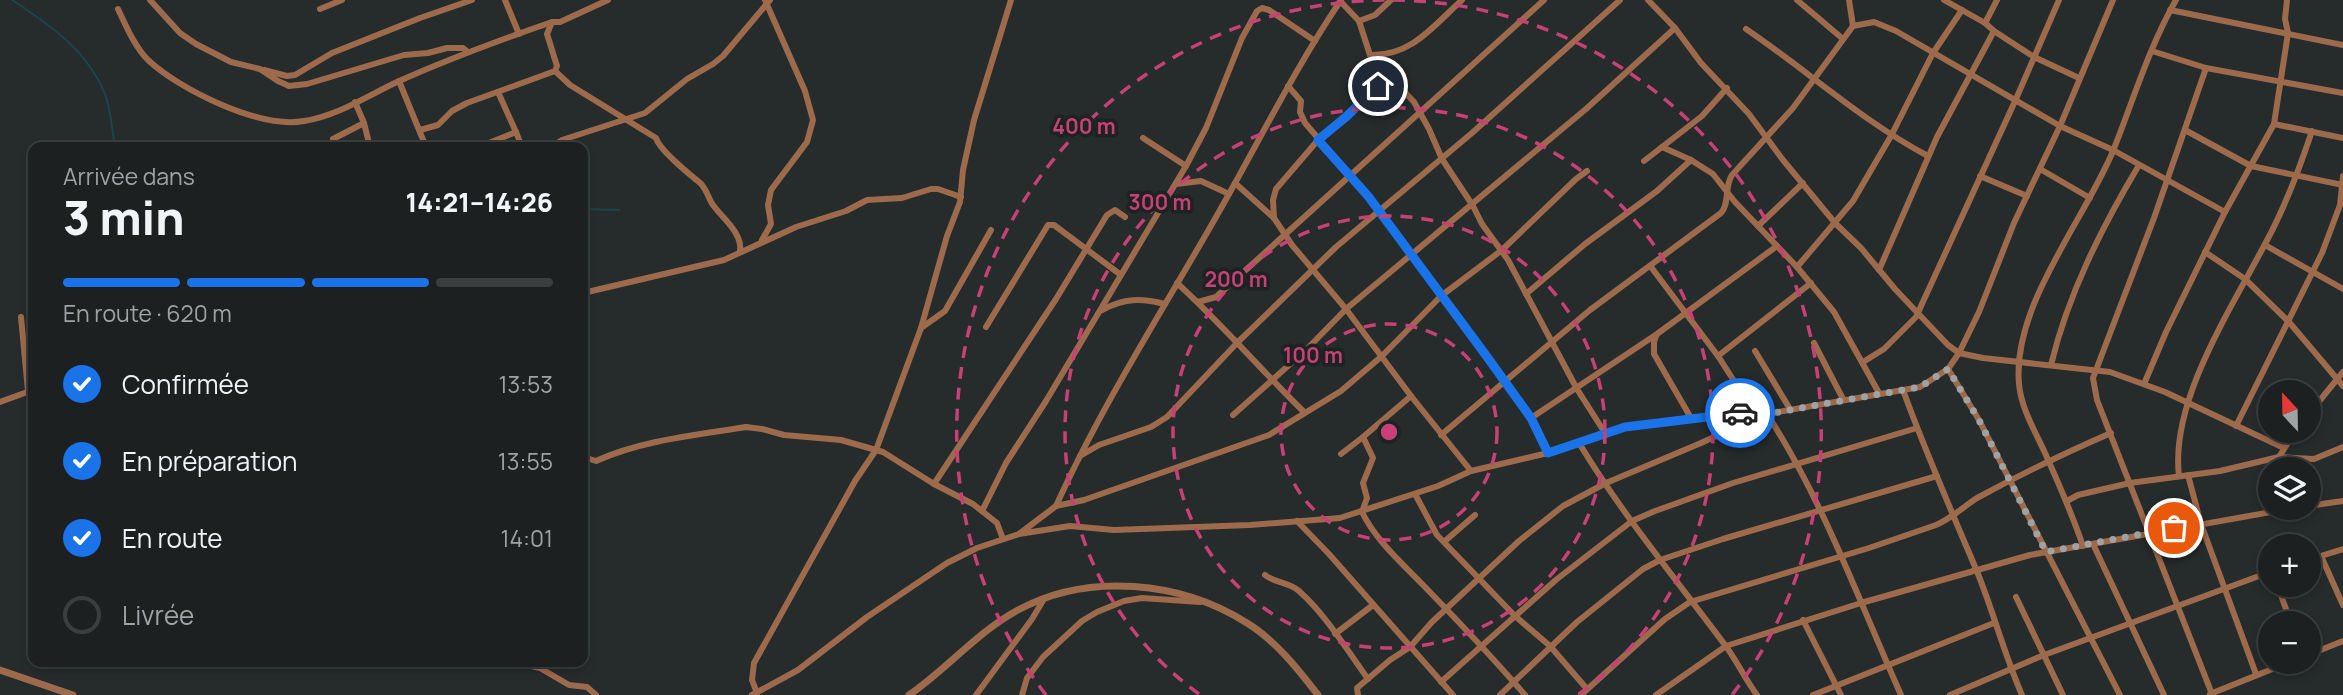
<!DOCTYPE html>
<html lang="fr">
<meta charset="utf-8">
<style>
body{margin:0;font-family:Manrope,sans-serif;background:#292d2e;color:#f1f3f6;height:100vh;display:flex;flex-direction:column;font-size:26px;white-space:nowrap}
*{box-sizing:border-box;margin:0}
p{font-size:23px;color:#a0a3a5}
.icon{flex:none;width:38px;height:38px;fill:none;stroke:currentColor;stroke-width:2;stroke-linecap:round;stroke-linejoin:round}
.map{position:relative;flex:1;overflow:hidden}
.panel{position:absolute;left:28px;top:142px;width:560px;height:525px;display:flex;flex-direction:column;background:#1c2021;border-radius:14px;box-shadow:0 4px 10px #0003,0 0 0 2px #3a3e3f}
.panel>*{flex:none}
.needle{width:46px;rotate:338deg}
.controls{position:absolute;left:2258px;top:380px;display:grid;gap:14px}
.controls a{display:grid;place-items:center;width:63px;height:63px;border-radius:50%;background:#1c2021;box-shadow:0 4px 10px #0003,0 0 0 2px #3a3e3f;font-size:35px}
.pin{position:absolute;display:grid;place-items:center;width:60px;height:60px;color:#fff;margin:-30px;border:4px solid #fff;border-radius:50%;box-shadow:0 2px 7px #0007}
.courier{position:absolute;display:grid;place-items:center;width:70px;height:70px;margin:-35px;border:5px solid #1a73e8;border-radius:50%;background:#fff;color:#222;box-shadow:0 2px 9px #0007}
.overview em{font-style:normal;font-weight:800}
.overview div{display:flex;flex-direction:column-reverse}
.overview{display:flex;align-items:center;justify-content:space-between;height:119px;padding:0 35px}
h1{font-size:46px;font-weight:800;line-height:52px}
.bar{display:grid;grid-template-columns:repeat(4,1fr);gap:10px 7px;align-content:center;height:84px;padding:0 35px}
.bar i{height:9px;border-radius:5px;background:#3a3e3f}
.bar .active{background:#1a73e8}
.bar p{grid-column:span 4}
ol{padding:0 35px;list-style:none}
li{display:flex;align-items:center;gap:21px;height:77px}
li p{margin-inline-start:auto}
li .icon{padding:7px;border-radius:50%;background:#1a73e8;color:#fff;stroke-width:4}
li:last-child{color:#a0a3a5}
li i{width:38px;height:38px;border:4px solid #3a3e3f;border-radius:50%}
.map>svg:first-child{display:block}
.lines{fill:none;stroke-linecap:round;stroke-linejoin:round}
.stream{stroke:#1a454a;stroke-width:2}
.minor{stroke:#9e6a4c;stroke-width:6}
.tertiary{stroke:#9e6a4c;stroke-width:7}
.done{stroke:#9fa3a3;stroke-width:7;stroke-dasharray:0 12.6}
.route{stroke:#1a73e8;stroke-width:9}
.ring{fill:none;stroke:#c84176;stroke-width:3.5;stroke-dasharray:12 9}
.centre{fill:#c84176;stroke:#1d2222;stroke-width:3.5}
.ring-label{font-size:21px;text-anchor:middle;font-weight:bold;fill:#c84176;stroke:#1d2222;stroke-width:7;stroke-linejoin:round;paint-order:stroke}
</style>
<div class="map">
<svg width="2343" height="695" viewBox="0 0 2343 695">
<rect width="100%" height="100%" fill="#262b2c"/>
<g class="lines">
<!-- stream -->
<g class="stream">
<path d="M12 0C50 25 87 50 105 94 111 110 112 130 115 147"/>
<polyline points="583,209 619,210"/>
</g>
<!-- minor -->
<g class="minor">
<polyline points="150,0 180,33 196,44 231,62 260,69 278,81 289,86 307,84 404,55 428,53 447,48 463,48 468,52"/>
<polyline points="505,0 519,34"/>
<polyline points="1648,0 1675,28 1701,63 1749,114 1783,160 1835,223 1861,248 1895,289 1948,345 1959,353 1983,358 2110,372 2165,392 2284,448"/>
<polyline points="1797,0 1843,39"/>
<polyline points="1849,0 1853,26"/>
<polyline points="1944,0 1985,23 1994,31 2034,57 2079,78"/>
<polyline points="1340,1 1359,21 1370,55 1414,102 1429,129 1442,159 1473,206 1482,224 1508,260 1577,389 1605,433"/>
<path d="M118 9C126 26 135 47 148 60 180 90 260 129 304 121 337 116 367 96 397 82 448 59 500 40 552 22H560L608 0"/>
<polyline points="320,9 342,0"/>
<polyline points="2170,10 2343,45"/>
<polyline points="1359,21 1375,15 1391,0"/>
<polyline points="1985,23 1997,0"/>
<path d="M1746 29C1808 71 1862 121 1928 156"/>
<polyline points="2152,51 2206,68 2343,93"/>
<path d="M1370 55C1412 56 1433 26 1462 0"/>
<polyline points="2206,68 2154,218 2093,378 2097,400 2212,694"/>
<polyline points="264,70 287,76 295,75 332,53 420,18 472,0"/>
<path d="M555 71 570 85 656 138C660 151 688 173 699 182 706 187 708 198 713 205 723 219 743 233 740 252"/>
<polyline points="399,81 426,147"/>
<polyline points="1288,86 1301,101 1300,112 1305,123 1368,196 1484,354 1531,418 1548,453"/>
<polyline points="498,92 516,132"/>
<polyline points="355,102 364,123 370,147"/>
<polyline points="2274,124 2343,138"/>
<polyline points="420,130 438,125 452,111 467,103 555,71 557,66 547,34 552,22"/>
<polyline points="2185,130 2251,166 2343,185"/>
<polyline points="1143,138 1186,166"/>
<polyline points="333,139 364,123"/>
<polyline points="479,147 516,132 522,147"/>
<polyline points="551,147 562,140 645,113 687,79 713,64 723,56 770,0"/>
<polyline points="1662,147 1691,160 1713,174 1735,202 1797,267 1834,312 1879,393"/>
<polyline points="1644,161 1702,116 1727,88"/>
<polyline points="2040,169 2090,198"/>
<polyline points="1980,176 2027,196"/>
<polyline points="1235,183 1274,218 1292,245 1346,309 1411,396 1471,471"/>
<polyline points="1176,184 1201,181 1229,194"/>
<polyline points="1274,218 1273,200 1276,189 1318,140 1347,116 1388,75"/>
<polyline points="1758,226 1803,183"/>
<polyline points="762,240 771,224 768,205 771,190 807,142 813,120 805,91 765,0"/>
<polyline points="2265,245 2343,289"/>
<polyline points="2205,252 2245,279 2289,322 2343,386"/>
<polyline points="1651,267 1718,356 1754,412"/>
<polyline points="1797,267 1853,201 1891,136 1933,53 1962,10"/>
<polyline points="1879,270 1937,137 1994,31"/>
<path d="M1177 283C1222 324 1261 370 1304 412"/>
<polyline points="583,293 724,260 796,227 846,211 867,200 902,198 931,189 938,189 961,197"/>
<polyline points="1526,294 1585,244 1657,191 1691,160"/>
<polyline points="1198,302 1216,297 1544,0"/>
<path d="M1102 310C1124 298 1141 298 1165 304"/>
<polyline points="21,317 28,391"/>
<polyline points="986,327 1048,225 1054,225 1121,275"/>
<polyline points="921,328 945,311 991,230"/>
<polyline points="1656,336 1654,342 1654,354 1691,418"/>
<polyline points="1814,343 1843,399"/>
<polyline points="1755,351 1790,409"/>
<polyline points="1718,356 1811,283"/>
<polyline points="1863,362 1884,349 1916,317 2016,99 2059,0"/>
<path d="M2051 365C2068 294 2102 227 2139 165"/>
<polyline points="1948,369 1979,420 2120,695"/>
<polyline points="2144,384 2166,332 2225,212 2274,124 2288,33 2285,19 2287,0"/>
<path d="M1903 390C1925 451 1951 510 1976 569 1993 610 2004 654 2022 695"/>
<polyline points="0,402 33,390"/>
<path d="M1767 414C1823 500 1859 601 1901 695"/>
<polyline points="1233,415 1308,348 1346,309 1586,109 1675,28"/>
<polyline points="2308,415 2343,372"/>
<polyline points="1531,418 1657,334 1777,246"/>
<polyline points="2236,426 2322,253 2340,205 2343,176"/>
<path d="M1441 435 1590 310 1721 213C1730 203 1724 187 1732 175L1793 108 1853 26 1874 22 1896 31 2060 126 2113 150 2225 212"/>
<polyline points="1363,437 1411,396"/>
<path d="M1579 443C1622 514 1675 578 1725 645 1737 661 1745 679 1757 695"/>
<path d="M1341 454 1363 437 1373 458 1363 483 1367 498 1362 512C1376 541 1403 564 1425 587 1459 622 1493 658 1525 695"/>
<polyline points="1080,456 1099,445 1151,427 1167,417 1237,343 1336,247 1472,133 1620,0"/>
<path d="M583 457 596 461C642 440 697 435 746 427L762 429 784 435 841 440 883 452 934 484 973 504 997 523 1003 539"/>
<polyline points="2283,469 2279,457 2296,430"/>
<polyline points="2188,475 2201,524 2256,674"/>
<path d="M2179 476C2170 401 2231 309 2265 244 2285 208 2299 170 2312 131"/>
<polyline points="934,484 1056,299 1107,215 1115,210 1125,217"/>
<polyline points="1415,494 1437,535 1515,616 1550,646 1587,689"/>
<polyline points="2067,501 2078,495 2130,483 2220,471 2279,457 2314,459 2343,447"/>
<path d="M1056 506C1099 411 1156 321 1208 231 1253 154 1291 74 1341 0"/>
<polyline points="2308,506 2343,501"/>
<polyline points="982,511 1006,463 1046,401 1186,166 1206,128 1242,38 1257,11 1262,8 1269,10 1315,41"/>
<polyline points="1297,521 1329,554 1453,695"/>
<polyline points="1019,534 1070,526 1114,530 1250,525 1340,518 1438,486 1471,471 1548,453 1625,427 1691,418 1754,412 1767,414 1920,387 1948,369 1959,353 1979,312 2014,223 2060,126 2113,0"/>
<polyline points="1445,541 1475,515"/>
<polyline points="2093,544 2164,695"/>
<path d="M2083 546C2072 514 2059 484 2045 453 2035 431 2021 408 2019 384 2012 306 2084 221 2113 151 2133 101 2149 47 2176 0"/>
<polyline points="2321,556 2343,605"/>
<polyline points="2308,560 2343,549"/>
<path d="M1265 575C1275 583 1289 582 1299 591 1326 615 1347 650 1368 679"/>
<polyline points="2277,584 2291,623"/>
<polyline points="2016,597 2063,695"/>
<polyline points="1803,620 1841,695"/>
<polyline points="1335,634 1373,605"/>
<polyline points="2308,655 2343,641"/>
<polyline points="514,662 540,668 569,685 587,687 596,695"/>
<polyline points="1441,682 1557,579 1632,521 1655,511 1733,483 1917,428"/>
<polyline points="757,693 752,680 754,663 855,481 876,450 921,328 947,236 960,202 963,170 974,120 1011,0"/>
<polyline points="2210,694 2290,662"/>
<polyline points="752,695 798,670 867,617 947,563 977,548 1019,534 1056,506 1084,500 1269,435 1341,391 1382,356 1441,296 1502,250 1576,179 1587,171"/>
<polyline points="976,695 1032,619 1044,599"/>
<polyline points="1022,695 1027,678 1043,657 1082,621 1097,612 1124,601 1142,598 1200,602"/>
<polyline points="1358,695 1357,688 1390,660 1410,647 1432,622 1519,541 1563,506 1606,483 1701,443 1761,415"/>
<polyline points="1500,695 1577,622 1643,569 1660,560 1723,539 1937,476"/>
<path d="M1581 695 1665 619 1690 602 1869 548 1936 525C1952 518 1963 507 1977 498 2021 474 2065 453 2111 433"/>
<polyline points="1656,695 1726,646 1861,603 2030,555 2294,508"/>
<polyline points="1813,695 1994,623"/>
<polyline points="1950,695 2044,655 2270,572"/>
</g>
<!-- tertiary -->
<g class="tertiary">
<polyline points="0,670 73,695"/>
<path d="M909 695C947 669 977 632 1018 610 1088 572 1181 581 1247 623 1275 640 1298 669 1318 695"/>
</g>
</g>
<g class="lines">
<!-- done -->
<polyline class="done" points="1740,413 1767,414 1920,387 1948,369 1979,420 2046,552 2174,528"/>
<!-- route -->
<polyline class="route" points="1378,86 1347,116 1318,140 1368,196 1485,354 1531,418 1548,453 1625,427 1740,413"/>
</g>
<!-- distance rings -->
<g class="ring">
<circle cx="1389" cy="432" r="108"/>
<circle cx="1389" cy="432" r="216"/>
<path d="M1199 694A324 324 0 1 1 1579 694"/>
<path d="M1046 695A432 432 0 0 1 1385 0M1393 0A432 432 0 0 1 1732 695"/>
</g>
<circle cx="1389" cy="432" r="10" class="centre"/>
<g class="ring-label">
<text x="1084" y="134">400 m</text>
<text x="1160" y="210">300 m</text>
<text x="1236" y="287">200 m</text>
<text x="1313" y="363">100 m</text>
</g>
</svg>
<div class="controls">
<a><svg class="needle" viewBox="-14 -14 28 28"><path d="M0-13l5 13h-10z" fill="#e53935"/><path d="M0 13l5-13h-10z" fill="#a0a3a5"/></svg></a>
<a><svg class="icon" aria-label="layers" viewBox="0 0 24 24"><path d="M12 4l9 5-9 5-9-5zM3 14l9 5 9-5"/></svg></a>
<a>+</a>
<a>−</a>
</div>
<div class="pin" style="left:2174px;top:528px;background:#ea580c"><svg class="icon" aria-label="bag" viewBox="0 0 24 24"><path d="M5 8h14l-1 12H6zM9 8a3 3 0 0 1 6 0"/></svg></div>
<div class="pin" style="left:1378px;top:86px;background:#1f2937"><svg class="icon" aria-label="home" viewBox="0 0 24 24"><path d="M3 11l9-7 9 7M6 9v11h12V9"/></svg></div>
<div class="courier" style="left:1740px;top:413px"><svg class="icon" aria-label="car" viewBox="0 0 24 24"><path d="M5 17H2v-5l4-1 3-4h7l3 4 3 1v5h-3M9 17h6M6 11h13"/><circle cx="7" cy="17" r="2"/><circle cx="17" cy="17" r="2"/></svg></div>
<section class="panel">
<div class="overview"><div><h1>3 min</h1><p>Arrivée dans</p></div><em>14:21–14:26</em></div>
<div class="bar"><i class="active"></i><i class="active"></i><i class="active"></i><i></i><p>En route · 620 m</p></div>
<ol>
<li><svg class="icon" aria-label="check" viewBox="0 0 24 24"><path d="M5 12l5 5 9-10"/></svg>Confirmée<p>13:53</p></li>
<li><svg class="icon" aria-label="check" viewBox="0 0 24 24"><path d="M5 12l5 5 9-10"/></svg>En préparation<p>13:55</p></li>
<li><svg class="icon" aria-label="check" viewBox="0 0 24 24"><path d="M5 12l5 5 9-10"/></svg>En route<p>14:01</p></li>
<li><i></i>Livrée</li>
</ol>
</section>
</div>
